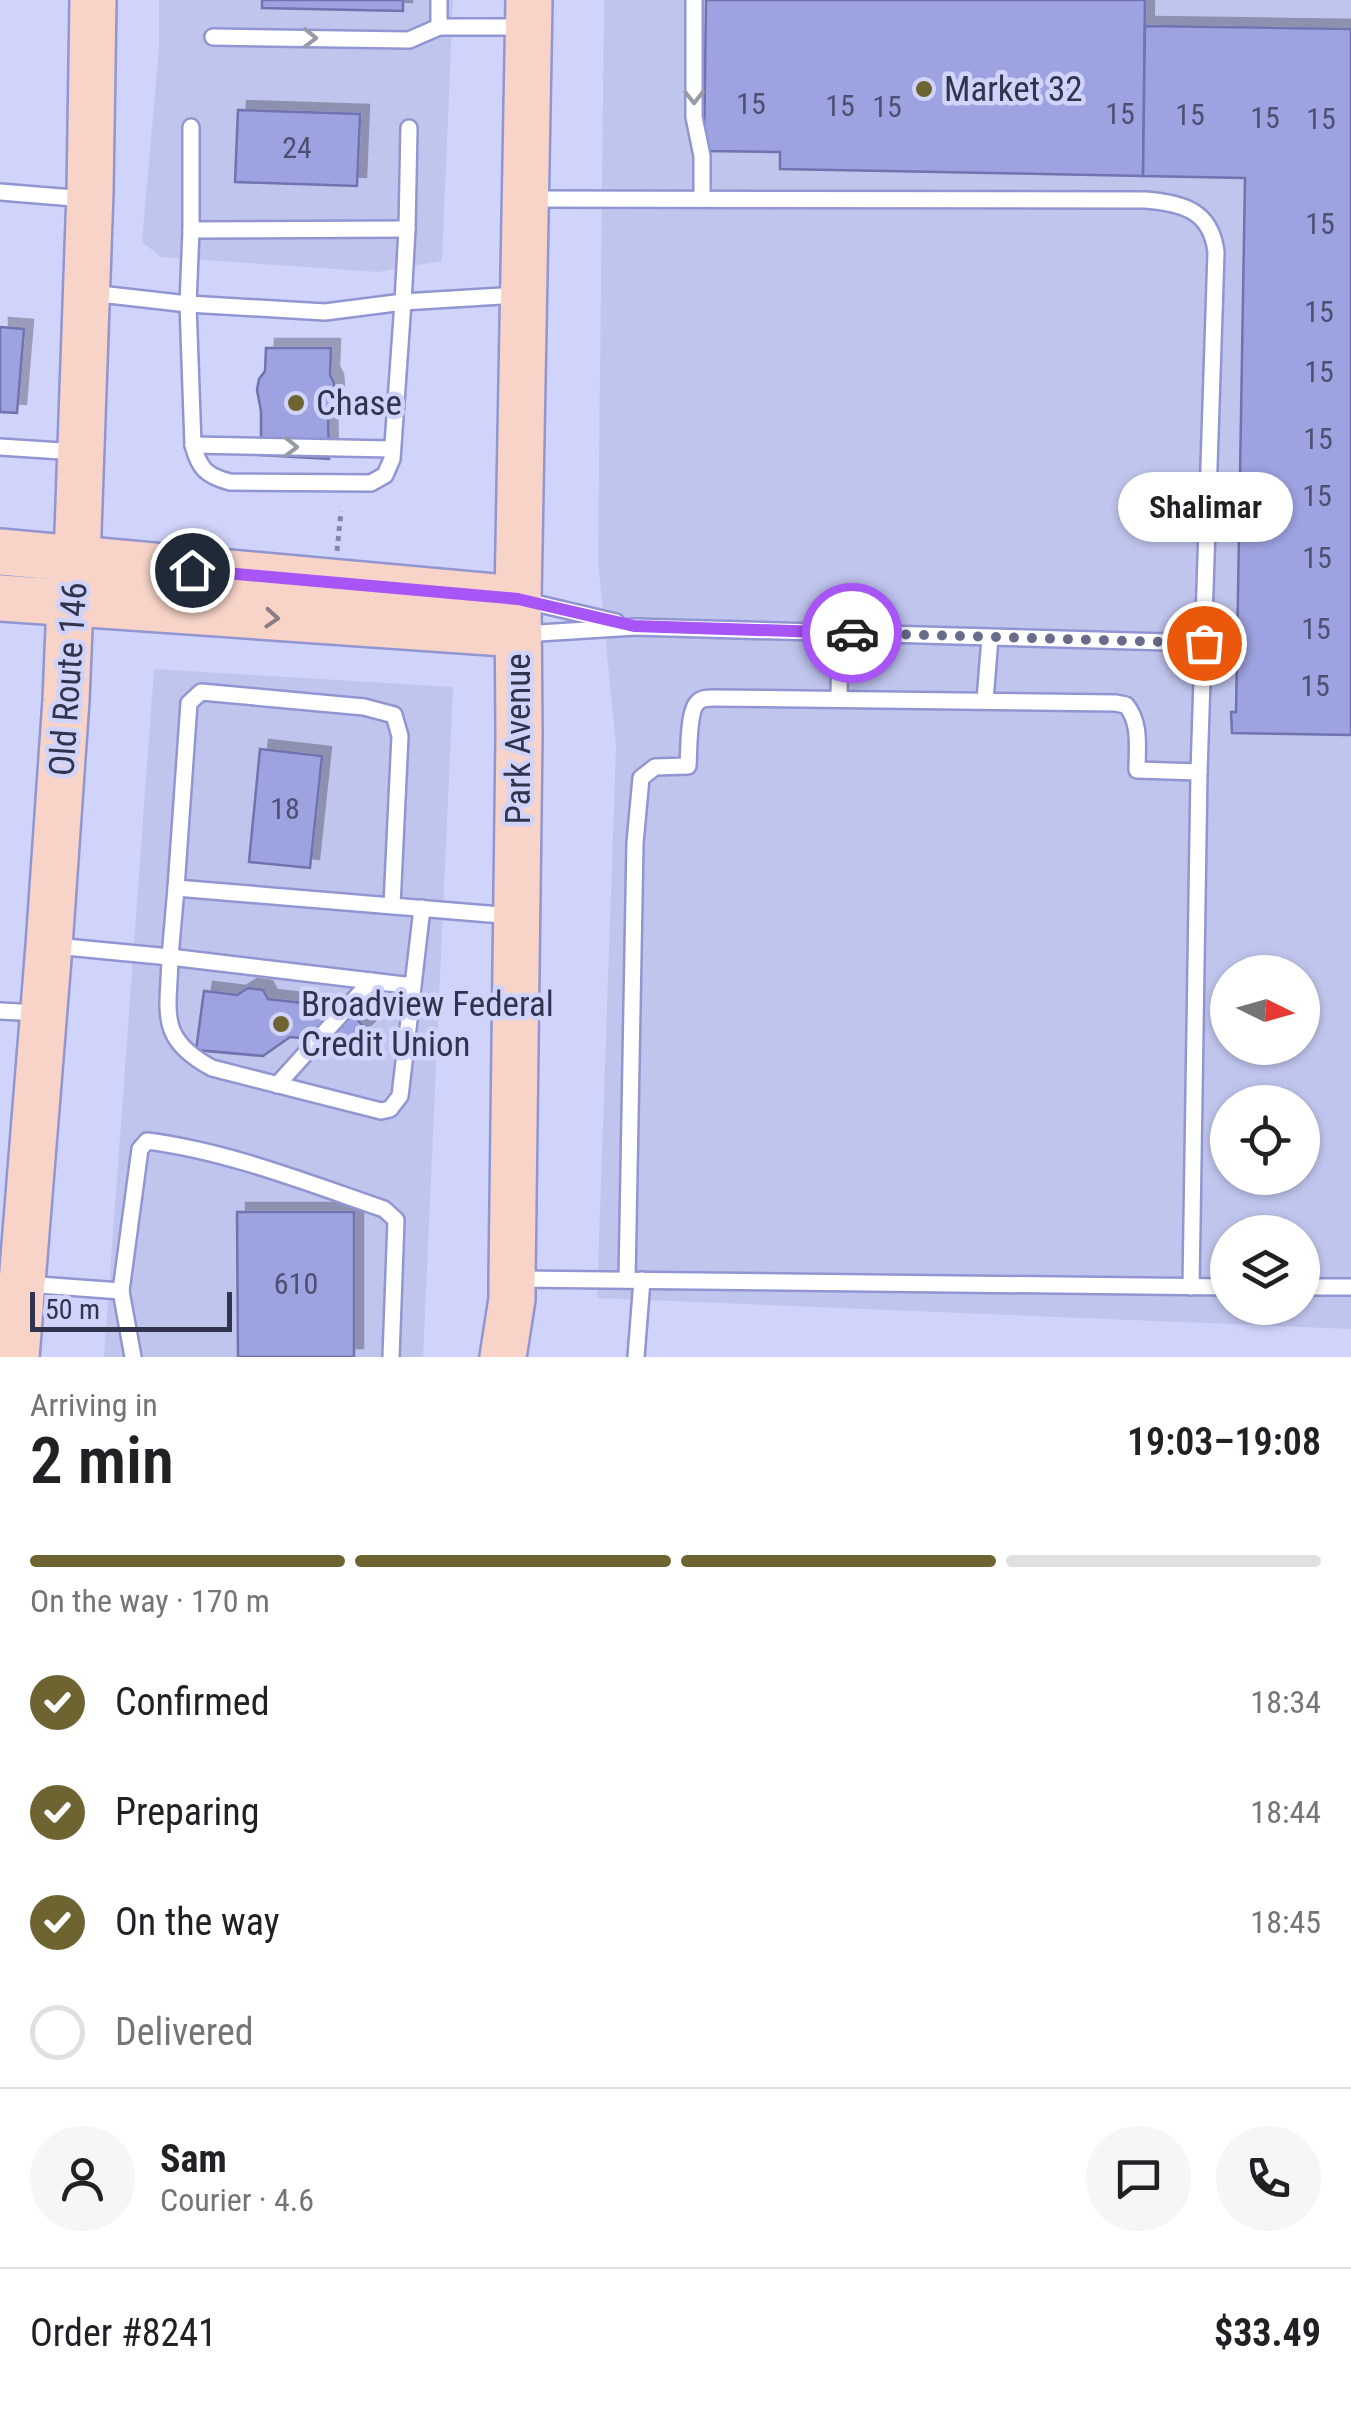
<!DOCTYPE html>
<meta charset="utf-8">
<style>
body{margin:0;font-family:"Roboto Condensed",sans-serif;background:#f6f6f6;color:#202124;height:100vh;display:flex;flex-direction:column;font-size:38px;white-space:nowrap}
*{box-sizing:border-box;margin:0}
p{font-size:32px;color:#757577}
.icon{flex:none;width:55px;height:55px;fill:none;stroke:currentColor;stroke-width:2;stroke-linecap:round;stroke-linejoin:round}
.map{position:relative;height:1357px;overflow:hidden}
.details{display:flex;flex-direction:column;background:#fff;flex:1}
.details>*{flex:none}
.needle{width:65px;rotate:95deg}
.controls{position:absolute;left:1210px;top:955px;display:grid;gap:20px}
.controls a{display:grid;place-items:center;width:110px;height:110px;border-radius:50%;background:#fff;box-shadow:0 2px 8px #0004;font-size:50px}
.scale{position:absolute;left:30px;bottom:25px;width:202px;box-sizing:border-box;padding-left:10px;border:5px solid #32344e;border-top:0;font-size:28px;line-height:35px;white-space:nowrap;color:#32344e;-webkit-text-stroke:8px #d0d4fb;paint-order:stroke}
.pin{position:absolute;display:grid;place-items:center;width:85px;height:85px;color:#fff;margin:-42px;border:5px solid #fff;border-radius:50%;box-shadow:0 2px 10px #0007}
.courier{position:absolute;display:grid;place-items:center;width:100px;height:100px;margin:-50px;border:8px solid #a855f7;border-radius:50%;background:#fff;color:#222;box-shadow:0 2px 12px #0007}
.bubble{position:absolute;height:70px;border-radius:35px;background:#fff;box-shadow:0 2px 8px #0004;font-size:32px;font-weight:600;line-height:70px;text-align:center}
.headline em{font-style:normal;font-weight:600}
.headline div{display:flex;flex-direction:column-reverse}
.headline{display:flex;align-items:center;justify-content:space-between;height:170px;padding:0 30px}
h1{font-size:65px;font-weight:600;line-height:75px}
.bar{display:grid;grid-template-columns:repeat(4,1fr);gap:15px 10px;align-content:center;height:120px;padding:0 30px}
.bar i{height:12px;border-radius:8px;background:#e0e0e0}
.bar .current{background:#6d6431}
.bar p{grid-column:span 4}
.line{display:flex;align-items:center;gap:25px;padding:0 30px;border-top:2px solid #e0e0e0}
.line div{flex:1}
.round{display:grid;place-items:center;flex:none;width:105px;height:105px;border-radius:52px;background:#f6f6f6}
ol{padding:0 30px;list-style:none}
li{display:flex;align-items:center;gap:30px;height:110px}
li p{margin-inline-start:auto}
li .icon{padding:10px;border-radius:50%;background:#6d6431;color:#fff;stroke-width:4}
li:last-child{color:#757577}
li i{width:55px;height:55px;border:5px solid #e0e0e0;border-radius:50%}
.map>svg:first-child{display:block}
.built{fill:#c0c5ee;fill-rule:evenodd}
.building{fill:#9da2e0;stroke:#6f73ad;stroke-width:2.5;filter:url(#shadow)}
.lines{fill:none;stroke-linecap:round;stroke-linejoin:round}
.lane-casing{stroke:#9196d2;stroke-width:20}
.secondary-casing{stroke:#9196d2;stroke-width:50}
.path{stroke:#8487a8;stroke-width:5;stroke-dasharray:5 5;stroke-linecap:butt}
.lane{stroke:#fff;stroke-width:15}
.secondary{stroke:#f7d4c7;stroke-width:45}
.oneway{stroke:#989aa6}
.oneway2{stroke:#8b7c84}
.done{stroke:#696c8b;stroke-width:10;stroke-dasharray:0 18}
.route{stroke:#a855f7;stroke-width:12}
.poi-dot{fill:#6d6431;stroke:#d0d4fb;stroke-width:4}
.labels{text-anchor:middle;stroke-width:9;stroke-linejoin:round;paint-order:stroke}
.number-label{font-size:30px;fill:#4d5072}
.poi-label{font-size:35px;fill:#32344e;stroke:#d0d4fb;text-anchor:start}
.street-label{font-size:35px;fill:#32344e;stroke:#d0d4fb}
</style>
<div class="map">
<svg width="1351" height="1357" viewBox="0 0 1351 1357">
<defs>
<filter id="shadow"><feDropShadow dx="9" dy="-9" stdDeviation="0" flood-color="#0004"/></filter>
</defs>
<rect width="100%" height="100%" fill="#d0d4fb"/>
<!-- built -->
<g class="built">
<polygon points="159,0 453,0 442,261 378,272 161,257 142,242 159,47"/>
<path d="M604 0H1351V1329L597 1298 616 747 598 561ZM1228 972H1302V1048H1228ZM1228 1102H1302V1178H1228ZM1228 1232H1302V1308H1228Z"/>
<polygon points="154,669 453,687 423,1357 104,1357"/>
</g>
<!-- building -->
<g class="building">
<polygon points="262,0 403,0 403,11 262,8"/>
<polygon points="706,0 1145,0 1143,176 780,169 780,152 704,151"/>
<polygon points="1145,26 1351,29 1351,735 1232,733 1231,712 1236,712 1245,178 1143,176"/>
<polygon points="238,110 360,114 357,186 235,182"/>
<polygon points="0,327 24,329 17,413 0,412"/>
<polygon points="266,348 331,348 330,375 334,383 335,393 333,405 328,414 329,459 261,455 261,411 257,390 259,379 265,371"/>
<polygon points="260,749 322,756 310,868 249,862"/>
<polygon points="248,988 263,990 268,999 302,1003 311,1013 357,1019 366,1030 352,1043 290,1037 263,1056 196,1050 204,991 237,995"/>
<polygon points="237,1212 354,1212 354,1357 238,1357"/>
</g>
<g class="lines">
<defs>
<g id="lane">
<polyline points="439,0 439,27 524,27"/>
<polyline points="694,0 694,117 702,156 702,199"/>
<polyline points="213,37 409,40 439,27"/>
<polyline points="191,127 191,230 407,229"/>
<polyline points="409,128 407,229 403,302 520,295"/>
<polyline points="0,192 86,199"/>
<path d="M530 199 1145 200C1182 203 1211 210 1216 252L1199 772 1191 1287"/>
<polyline points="91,293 188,304 191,230"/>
<path d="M403 302 392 459 385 475 371 483 230 482C206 476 199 468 193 445L188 304 325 312Z"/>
<polyline points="193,445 392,449"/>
<polyline points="0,447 77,452"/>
<polyline points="522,600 616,622"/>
<polyline points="523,634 635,627 1204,643"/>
<polyline points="839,698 840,633"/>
<polyline points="985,700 990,638"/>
<polyline points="176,888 189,703 201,692 364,707 394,715 400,736 392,905"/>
<polyline points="55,946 170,957 176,888 513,916"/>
<path d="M413 986 400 1096 390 1109 381 1111 212 1068C156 1038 169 1012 170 957L413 986 422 908"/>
<polyline points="0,1011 38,1013"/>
<polyline points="277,1085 371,981"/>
<polyline points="517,1279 1228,1287"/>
<path d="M627 1280 635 843 641 778 655 767 688 766C689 752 688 710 698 702 702 698 708 698 714 698L1115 703 1126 705C1141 723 1137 747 1137 770L1199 772"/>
<polyline points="25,1284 121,1291"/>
<polyline points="1302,1287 1351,1287"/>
<path d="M133 1357 121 1291 140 1149 147 1141C227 1151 308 1183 384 1209L396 1220 391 1357"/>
<polyline points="636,1357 642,1280"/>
</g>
<g id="secondary">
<polyline points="0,552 518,599"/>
<polyline points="0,598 519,634"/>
<polyline points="16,1357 49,946 66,700 70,604 77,560 90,192 93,0"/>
<polyline points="503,1357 512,1299 512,1279 519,736 518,599 529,0"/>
</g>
</defs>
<!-- lane casing -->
<use href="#lane" class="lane-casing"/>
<!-- secondary casing -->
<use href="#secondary" class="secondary-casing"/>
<!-- path -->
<polyline class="path" points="337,551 341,511"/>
<!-- lane -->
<use href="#lane" class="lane"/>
<!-- secondary -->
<use href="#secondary" class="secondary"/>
</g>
<!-- one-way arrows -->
<defs><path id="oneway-chevron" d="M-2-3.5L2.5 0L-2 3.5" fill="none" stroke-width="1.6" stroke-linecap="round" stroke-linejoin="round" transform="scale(2.5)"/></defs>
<g class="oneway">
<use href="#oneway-chevron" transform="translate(310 38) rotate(1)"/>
<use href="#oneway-chevron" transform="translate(694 97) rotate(90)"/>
<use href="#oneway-chevron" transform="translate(291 447) rotate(1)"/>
</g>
<use class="oneway2" href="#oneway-chevron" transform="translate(272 618) rotate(4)"/>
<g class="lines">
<!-- done -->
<polyline class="done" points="852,633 1204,643"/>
<!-- route -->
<polyline class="route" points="192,570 518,599 634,626 852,633"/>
</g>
<!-- markers -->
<g class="poi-dot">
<circle cx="924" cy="89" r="10"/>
<circle cx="296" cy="403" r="10"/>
<circle cx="281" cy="1024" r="10"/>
</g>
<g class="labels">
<!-- number labels -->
<g class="number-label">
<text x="751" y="114">15</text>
<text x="840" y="116">15</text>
<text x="887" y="117">15</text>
<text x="1120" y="124">15</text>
<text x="1190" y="125">15</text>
<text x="1265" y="128">15</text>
<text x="1321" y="129">15</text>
<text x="297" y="158">24</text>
<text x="1320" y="234">15</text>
<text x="1319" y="322">15</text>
<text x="1319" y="382">15</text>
<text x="1318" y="449">15</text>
<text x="1317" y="506">15</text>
<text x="1317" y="568">15</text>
<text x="1316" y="639">15</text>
<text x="1315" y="696">15</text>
<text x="285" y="819">18</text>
<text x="296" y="1294">610</text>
</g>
<!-- poi labels -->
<g class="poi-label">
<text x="944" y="101">Market 32</text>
<text x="316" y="415">Chase</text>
<text x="301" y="1016">Broadview Federal<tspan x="301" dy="40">Credit Union</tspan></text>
</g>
<!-- street labels -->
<g class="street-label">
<text transform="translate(68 679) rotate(-86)" y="12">Old Route 146</text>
<text transform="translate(518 739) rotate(-90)" y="12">Park Avenue</text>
</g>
</g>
</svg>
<div class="controls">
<a><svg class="needle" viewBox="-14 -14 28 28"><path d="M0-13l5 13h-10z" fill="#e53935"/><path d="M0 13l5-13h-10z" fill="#757577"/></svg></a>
<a><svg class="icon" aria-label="locate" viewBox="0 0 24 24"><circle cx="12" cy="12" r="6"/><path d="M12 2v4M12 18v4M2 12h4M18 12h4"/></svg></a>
<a><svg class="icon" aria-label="layers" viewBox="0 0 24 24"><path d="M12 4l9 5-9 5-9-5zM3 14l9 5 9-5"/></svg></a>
</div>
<div class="scale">50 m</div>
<div class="pin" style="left:1204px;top:643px;background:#ea580c"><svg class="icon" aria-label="bag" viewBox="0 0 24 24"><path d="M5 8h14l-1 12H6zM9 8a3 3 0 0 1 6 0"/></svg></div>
<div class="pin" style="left:192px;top:570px;background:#1f2937"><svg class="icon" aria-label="home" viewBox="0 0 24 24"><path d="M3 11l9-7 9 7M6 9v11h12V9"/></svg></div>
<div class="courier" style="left:852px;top:633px"><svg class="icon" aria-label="car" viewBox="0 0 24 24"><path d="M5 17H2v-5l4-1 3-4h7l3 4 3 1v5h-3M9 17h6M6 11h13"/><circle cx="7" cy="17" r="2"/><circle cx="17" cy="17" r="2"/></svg></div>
<div class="bubble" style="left:1118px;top:472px;width:175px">Shalimar</div>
</div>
<section class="details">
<div class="headline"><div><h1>2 min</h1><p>Arriving in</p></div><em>19:03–19:08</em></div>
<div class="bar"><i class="current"></i><i class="current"></i><i class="current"></i><i></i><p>On the way · 170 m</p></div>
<ol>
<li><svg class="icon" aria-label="check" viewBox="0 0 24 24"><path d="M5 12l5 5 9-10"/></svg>Confirmed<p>18:34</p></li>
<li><svg class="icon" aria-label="check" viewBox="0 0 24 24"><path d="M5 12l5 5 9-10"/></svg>Preparing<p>18:44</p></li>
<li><svg class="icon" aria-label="check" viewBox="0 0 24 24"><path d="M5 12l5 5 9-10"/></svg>On the way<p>18:45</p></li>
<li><i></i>Delivered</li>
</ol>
<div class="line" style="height:180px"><a class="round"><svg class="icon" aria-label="person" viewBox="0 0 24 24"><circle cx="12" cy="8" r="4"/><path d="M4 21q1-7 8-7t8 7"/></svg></a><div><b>Sam</b><p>Courier · 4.6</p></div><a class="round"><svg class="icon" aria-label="chat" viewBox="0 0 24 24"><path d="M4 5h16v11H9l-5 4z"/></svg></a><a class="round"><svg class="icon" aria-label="phone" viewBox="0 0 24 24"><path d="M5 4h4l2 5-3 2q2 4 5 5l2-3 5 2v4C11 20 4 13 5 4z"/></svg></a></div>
<div class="line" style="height:130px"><div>Order #8241</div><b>$33.49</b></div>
</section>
